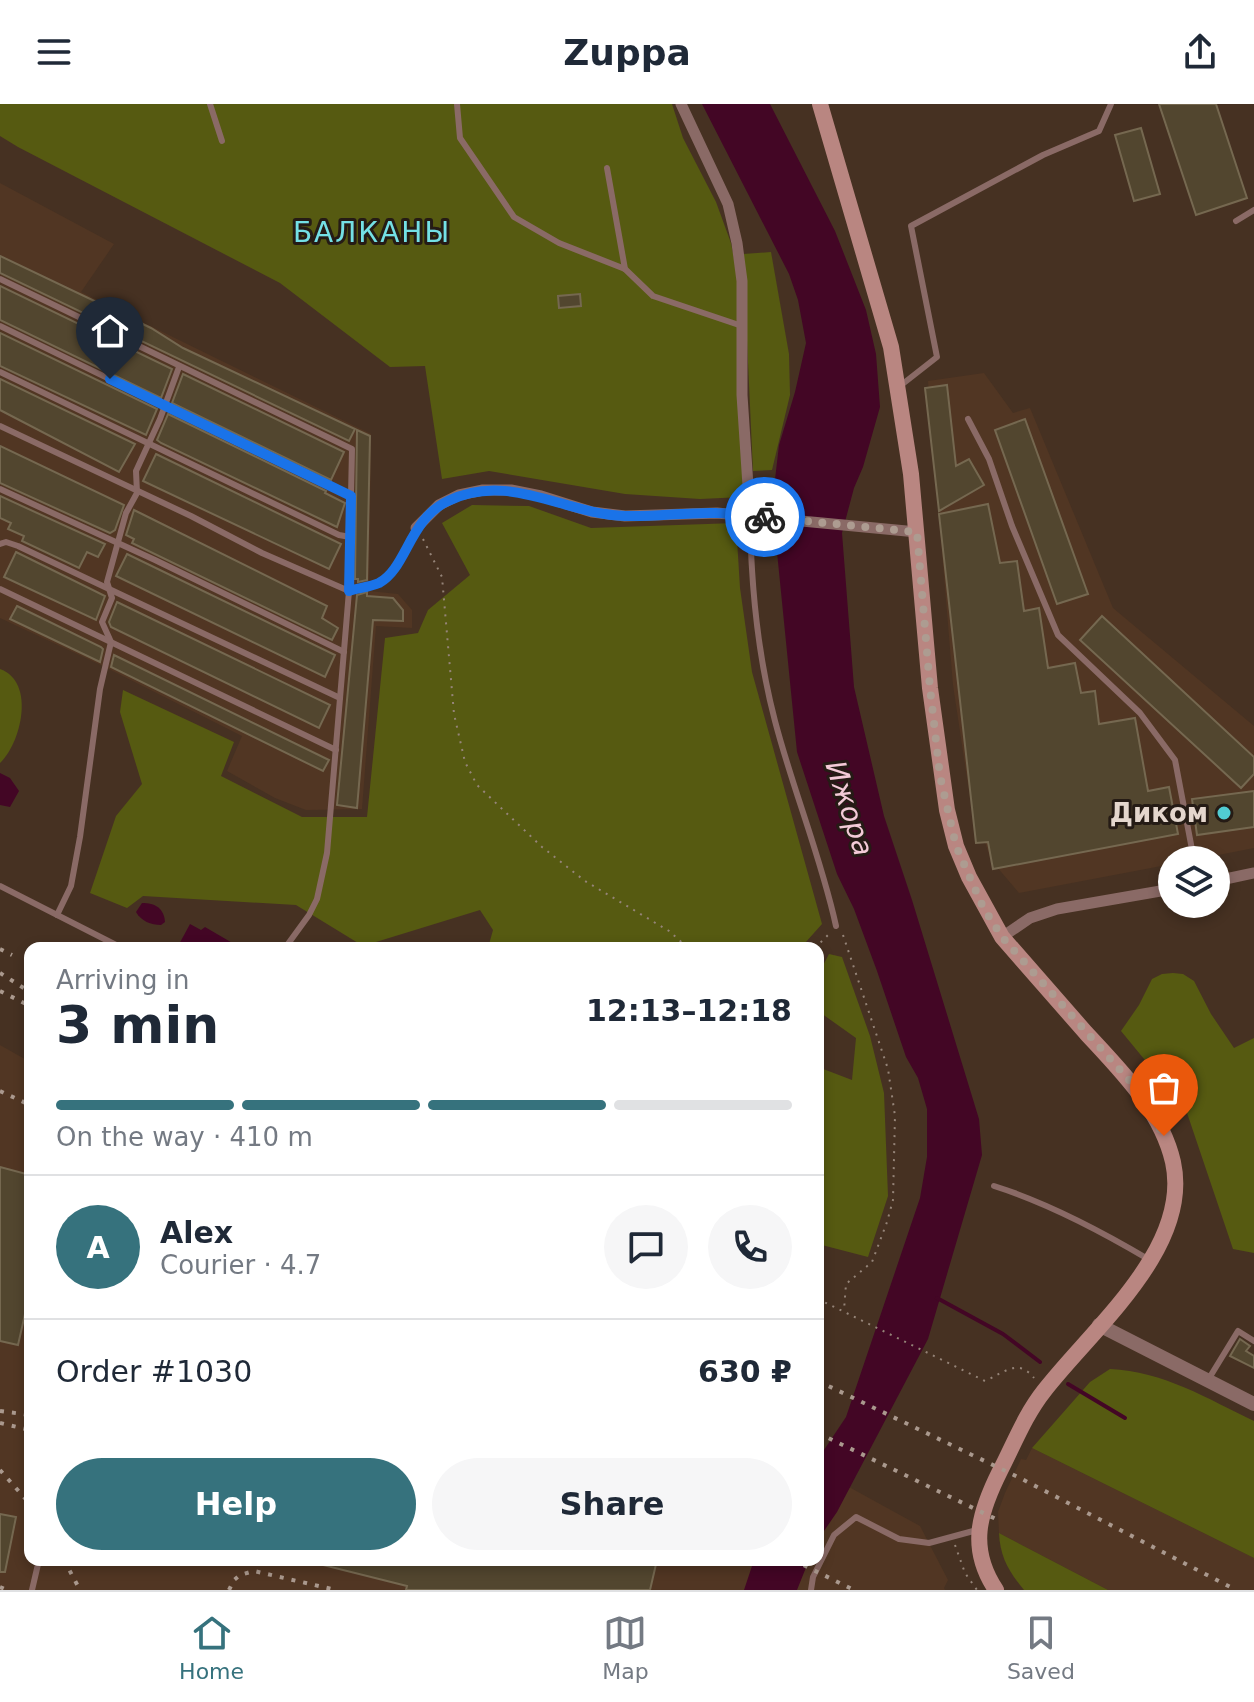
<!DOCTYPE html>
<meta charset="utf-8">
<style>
body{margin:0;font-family:"DejaVu Sans",sans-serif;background:#f6f6f7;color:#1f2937;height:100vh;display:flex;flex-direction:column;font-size:30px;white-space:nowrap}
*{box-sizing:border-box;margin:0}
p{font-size:26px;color:#747a83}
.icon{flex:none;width:44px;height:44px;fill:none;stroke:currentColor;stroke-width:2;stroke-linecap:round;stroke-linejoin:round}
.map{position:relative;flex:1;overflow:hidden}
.drawer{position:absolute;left:24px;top:838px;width:800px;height:624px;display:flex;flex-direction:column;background:#fff;border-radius:16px;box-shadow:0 4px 12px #0003}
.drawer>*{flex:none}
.controls{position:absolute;left:1158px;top:742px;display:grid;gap:16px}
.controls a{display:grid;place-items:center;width:72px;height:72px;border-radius:50%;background:#fff;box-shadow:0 4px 12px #0003;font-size:40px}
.pin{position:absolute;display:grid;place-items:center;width:68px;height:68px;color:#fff;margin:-82px -34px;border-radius:50% 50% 50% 0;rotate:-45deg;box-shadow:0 0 8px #0007}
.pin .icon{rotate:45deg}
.courier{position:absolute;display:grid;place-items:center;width:80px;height:80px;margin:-40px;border:6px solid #1a73e8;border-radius:50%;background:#fff;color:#222;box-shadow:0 2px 10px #0007}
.headline em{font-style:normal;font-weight:800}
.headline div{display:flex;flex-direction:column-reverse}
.headline{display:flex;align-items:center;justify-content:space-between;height:136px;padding:0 32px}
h1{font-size:52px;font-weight:800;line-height:60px}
.bar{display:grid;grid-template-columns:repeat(4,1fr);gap:12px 8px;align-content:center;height:96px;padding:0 32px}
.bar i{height:10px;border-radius:6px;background:#e0e1e3}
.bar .on{background:#36727d}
.bar p{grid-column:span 4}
.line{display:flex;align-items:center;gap:20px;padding:0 32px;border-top:2px solid #e0e1e3}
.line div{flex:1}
.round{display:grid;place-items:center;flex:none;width:84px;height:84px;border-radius:42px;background:#f6f6f7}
.primary-button{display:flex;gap:16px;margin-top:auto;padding:16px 32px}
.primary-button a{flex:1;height:92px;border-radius:48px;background:#36727d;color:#fff;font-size:32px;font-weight:800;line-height:92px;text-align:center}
.primary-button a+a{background:#f6f6f7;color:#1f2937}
header{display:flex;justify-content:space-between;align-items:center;height:104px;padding:0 32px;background:#fff;font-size:36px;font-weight:800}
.menu{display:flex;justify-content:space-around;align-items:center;height:112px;border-top:2px solid #e0e1e3;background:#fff;font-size:22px;color:#747a83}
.menu a{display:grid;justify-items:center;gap:4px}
.menu .on{color:#36727d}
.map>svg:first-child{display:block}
.built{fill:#513623}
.green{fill:#565a11}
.water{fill:#430625}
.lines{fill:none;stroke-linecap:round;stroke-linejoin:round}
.stream{stroke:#430625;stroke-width:4}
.building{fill:#52462f;stroke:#756850;stroke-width:2}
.path{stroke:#958478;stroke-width:2;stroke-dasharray:2 6;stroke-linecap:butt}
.service{stroke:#8a6a66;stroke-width:6}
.minor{stroke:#8a6a66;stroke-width:11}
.tertiary{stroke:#8a6a66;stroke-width:14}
.secondary{stroke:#b98681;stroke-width:16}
.rail{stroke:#aa998e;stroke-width:4;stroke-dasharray:4 8;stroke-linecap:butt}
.done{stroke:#ad9c91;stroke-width:8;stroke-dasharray:0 14.4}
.route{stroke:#1a73e8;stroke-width:10}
.poi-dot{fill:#51ccd2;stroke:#251b15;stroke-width:3}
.labels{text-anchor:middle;stroke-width:6;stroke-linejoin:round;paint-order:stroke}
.poi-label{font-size:26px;font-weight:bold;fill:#e4d6cd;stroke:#251b15;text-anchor:end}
.neighbourhood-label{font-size:28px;letter-spacing:2px;fill:#74e0e5;stroke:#251b15}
.water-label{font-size:28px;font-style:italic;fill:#f3cad7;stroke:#251b15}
</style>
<header><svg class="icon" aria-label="menu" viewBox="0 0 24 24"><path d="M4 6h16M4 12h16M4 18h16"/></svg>Zuppa<svg class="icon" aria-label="share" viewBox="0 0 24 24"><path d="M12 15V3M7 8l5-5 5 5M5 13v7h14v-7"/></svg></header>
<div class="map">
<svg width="1254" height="1486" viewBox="0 0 1254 1486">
<rect width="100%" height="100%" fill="#463122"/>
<!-- built -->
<g class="built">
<polygon points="0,79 114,140 81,188 371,330 369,487 398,490 412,506 412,524 376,522 362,705 306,706 275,694 227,667 242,632 103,562 0,514"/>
<polygon points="984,269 1013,309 1030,304 1113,504 1254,622 1254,744 1193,756 1172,756 1172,760 1019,789 991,756 970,694 953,581 928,277"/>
<polygon points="0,941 30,958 30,1456 818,1456 818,1366 920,1422 948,1476 944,1484 945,1486 0,1486"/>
<polygon points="1032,1344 1254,1454 1254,1486 1108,1486 999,1429 998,1408 1005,1389 1021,1355 1026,1356"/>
</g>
<!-- green -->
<g class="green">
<polygon points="0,0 672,0 683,34 716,98 731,139 738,175 743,393 700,395 625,390 489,367 442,375 425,262 390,263 280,179 18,43 0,32"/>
<polygon points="771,148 789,250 790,291 772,366 753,367 743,150"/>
<polygon points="472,401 529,402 591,424 736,419 740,484 752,568 822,820 805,839 778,839 752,844 488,844 493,826 480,806 363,842 296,801 143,792 127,804 90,789 116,712 142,680 120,608 123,586 234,638 221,672 302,713 367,713 385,534 418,529 428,506 470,471 442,419"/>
<path d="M0 565C36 578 21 639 0 659Z"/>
<polygon points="829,850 842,853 870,932 884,989 888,1092 868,1153 818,1140 818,963 852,976 856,934 818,907 818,871"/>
<polygon points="1173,869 1183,870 1194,877 1211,910 1234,944 1254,934 1254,1149 1233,1145 1186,1006 1121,927 1139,901 1152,875 1162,870"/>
<path d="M1110 1265C1163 1267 1208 1295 1254 1317V1454L1032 1344 1090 1278Z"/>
<path d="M999 1429 1108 1486H1024C1009 1468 1000 1453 999 1429Z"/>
</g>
<!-- water -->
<g class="water">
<polygon points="702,0 770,0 835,127 866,206 876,250 880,303 863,363 854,384 842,429 854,583 884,712 912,796 979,1015 982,1051 928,1235 837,1408 824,1427 818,1444 818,1355 846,1313 920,1094 927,1053 927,1005 918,974 906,953 877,867 854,805 837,770 797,648 776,438 774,384 779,341 795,288 806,239 798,196 789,170"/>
<polygon points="0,669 10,674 19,687 10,703 0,701"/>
<path d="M142 799C155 799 164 804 165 818L161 821C151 821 141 817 136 808Z"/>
<polygon points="190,820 201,826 205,823 241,844 177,844"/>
<polygon points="754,1456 809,1456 797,1486 744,1486"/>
</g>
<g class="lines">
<!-- stream -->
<g class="stream">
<polyline points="937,1194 1003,1230 1040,1258"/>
<polyline points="1068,1280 1125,1314"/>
</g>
</g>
<!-- building -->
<g class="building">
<polygon points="1159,0 1216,0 1247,94 1196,111"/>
<polygon points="1141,24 1160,90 1134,97 1115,31"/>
<polygon points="0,152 151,224 183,244 355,325 349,337 0,169"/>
<polygon points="0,182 172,265 161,294 0,216"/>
<polygon points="580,190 581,202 559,204 558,192"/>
<polygon points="0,229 157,305 146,331 0,262"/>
<polygon points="183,270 344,348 331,376 172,299"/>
<polygon points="0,275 135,340 119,368 0,306"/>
<polygon points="947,281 956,362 969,355 984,381 939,407 925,284"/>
<polygon points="168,310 326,387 325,389 345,399 337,423 161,339 157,336"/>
<polygon points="1025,315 1088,490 1057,500 995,326"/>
<polygon points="357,326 370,332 367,476 358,478 358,475 355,475"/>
<polygon points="0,342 124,401 115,426 110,429 0,379"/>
<polygon points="156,350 341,440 329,465 143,377"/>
<polygon points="0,392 105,440 98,453 87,448 79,464 22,437 24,432 8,425 11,419 0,414"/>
<polygon points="988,400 1000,459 1017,457 1024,507 1039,504 1048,564 1075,559 1081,589 1095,587 1099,620 1135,614 1148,687 1169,683 1178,730 993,765 988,738 976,739 939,410"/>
<polygon points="134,406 327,502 322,514 338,524 332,536 132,439 134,435 126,431"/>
<polygon points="16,448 105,492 96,516 4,473"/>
<polygon points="127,450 335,551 325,573 116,472"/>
<polygon points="367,488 367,492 393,494 403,506 403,517 373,516 357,704 337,701 357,491"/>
<polygon points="117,498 330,601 319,624 111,523 109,518"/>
<polygon points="17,502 101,543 103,545 100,558 10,515"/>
<polygon points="1102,512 1254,653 1254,670 1241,684 1080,536"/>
<polygon points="114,551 329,656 323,667 111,563"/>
<polygon points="1254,687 1254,723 1197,731 1192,695"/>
<polygon points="0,1063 30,1071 30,1188 18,1241 0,1237"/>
<polygon points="1240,1235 1250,1242 1246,1247 1254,1252 1254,1264 1230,1252"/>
<polygon points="0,1410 16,1413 5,1468 0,1468"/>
<polygon points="319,1456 657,1456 650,1486 406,1486 407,1482 319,1460"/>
</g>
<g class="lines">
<!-- path -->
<g class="path">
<polyline points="423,435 442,473 454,610 465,658 477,681 542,743 585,777 669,827 688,844"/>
<polyline points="843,831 888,965 895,1012 893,1096 887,1118 872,1158 846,1180 844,1206"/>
<polyline points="815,844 828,831"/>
<path d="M818 1195 985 1277C1005 1268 1018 1254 1034 1274"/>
<polyline points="955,1441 965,1469 977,1486"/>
</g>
<!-- service -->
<g class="service">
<polyline points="210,0 222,37"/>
<polyline points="457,0 460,34 514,113 559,139 625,165 653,192 742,222"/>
<polyline points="607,64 625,165"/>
<polyline points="1236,117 1254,106"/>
<polyline points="0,175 352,345 349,487 327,749 317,795 309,811 285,844"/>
<polyline points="0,222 351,392"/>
<polyline points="0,268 339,431 350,433"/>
<polyline points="900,282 937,253 911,122 1043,51 1099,27 1111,0"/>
<polyline points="968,315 989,355 1012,422 1058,531 1140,609 1175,656 1194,756"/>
<polyline points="0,322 191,412 262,449 349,487 379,479 393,467 416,424"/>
<polyline points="0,385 155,456 344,548"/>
<path d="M750 412C751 482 757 549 775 617 793 686 821 753 836 822"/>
<polyline points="0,440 6,438 18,442 340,594"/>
<polyline points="0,485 336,646"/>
<polyline points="0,782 122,844"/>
<polyline points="57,811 71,782 80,733 100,585 111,538 102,518 112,494 107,478 126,409 137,389 136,367 160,315 179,263"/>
<path d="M994 1082C1048 1099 1099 1126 1148 1155"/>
<polyline points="1208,1276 1238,1227 1254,1237"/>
<polyline points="32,1486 39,1456"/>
<polyline points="811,1486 813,1473 834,1431 856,1413 899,1435 929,1439 977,1426"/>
</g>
<!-- minor -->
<g class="minor">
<polyline points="681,0 728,100 737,139 742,177 742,291 750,412"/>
<polyline points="416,424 439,401 459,391 483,386 511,386 541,392 592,408 625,412 717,409 917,428"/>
<polyline points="1216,777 1254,769"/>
<polyline points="1002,833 1030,814 1057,805 1172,785"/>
</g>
<!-- tertiary -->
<polyline class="tertiary" points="1099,1221 1254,1300"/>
<!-- secondary -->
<path class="secondary" d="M820 0 891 243 911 370 930 584 947 706 956 742 969 773 1002 833C1030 865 1058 897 1086 929 1121 967 1161 1006 1173 1058 1192 1144 1092 1225 1044 1287 1025 1311 1014 1340 1000 1367 979 1409 968 1444 996 1486"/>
<!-- rail -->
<g class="rail">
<polyline points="0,845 12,851"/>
<polyline points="0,869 30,888"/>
<polyline points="0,887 30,902"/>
<polyline points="0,987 30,1001"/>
<polyline points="818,1277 1018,1373 1236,1486"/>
<polyline points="0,1307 30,1311"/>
<polyline points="0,1319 30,1326"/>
<polyline points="818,1329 1000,1417"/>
<polyline points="0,1366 30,1400"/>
<polyline points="64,1456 80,1486"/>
<polyline points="793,1456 854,1486"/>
<polyline points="0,1483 7,1486"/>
<polyline points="229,1486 234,1476 240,1471 254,1467 336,1486"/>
</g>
</g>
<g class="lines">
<!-- done -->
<polyline class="done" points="765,413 917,428 930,584 940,672 956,742 983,803 1002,833 1130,977 1144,997 1164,1032"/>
<!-- route -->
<path class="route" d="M110 275 351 392 349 487C358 484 370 483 379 479 407 464 409 415 448 397 508 367 564 410 625 412 656 413 686 408 717 409 733 409 749 412 765 413"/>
</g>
<!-- markers -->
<circle class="poi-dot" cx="1224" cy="709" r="8"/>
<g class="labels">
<!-- poi labels -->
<g class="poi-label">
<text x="1208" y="718">Диком</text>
</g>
<!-- neighbourhood labels -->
<g class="neighbourhood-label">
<text x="372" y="138">БАЛКАНЫ</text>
</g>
<!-- water labels -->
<g class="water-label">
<text transform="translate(850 704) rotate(72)" y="10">Ижора</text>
</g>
</g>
</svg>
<div class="controls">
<a><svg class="icon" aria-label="layers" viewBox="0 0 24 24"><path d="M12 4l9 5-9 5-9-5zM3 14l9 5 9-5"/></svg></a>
</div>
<div class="pin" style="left:1164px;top:1032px;background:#ea580c"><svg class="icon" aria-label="bag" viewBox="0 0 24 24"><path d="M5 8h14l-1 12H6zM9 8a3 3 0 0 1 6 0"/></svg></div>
<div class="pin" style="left:110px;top:275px;background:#1f2937"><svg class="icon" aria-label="home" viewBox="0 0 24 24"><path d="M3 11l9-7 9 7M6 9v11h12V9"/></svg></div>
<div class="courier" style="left:765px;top:413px"><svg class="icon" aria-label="bike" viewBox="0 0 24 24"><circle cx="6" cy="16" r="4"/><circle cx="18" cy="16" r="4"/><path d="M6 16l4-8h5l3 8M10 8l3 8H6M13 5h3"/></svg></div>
<section class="drawer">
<div class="headline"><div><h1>3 min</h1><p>Arriving in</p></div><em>12:13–12:18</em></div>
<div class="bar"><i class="on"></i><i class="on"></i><i class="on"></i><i></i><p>On the way · 410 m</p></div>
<div class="line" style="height:144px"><b class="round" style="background:#36727d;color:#fff">A</b><div><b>Alex</b><p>Courier · 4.7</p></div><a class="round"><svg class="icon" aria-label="chat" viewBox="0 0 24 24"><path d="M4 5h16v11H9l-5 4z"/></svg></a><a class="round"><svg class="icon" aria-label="phone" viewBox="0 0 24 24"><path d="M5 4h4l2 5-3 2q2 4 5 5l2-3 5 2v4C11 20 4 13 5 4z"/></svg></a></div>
<div class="line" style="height:104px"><div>Order #1030</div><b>630 ₽</b></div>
<div class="primary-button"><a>Help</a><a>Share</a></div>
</section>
</div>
<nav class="menu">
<a class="on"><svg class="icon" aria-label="home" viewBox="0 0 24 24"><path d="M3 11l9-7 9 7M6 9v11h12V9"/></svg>Home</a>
<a><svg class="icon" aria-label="map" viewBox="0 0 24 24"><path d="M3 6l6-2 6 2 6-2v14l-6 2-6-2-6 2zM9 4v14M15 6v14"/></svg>Map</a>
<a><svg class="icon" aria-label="saved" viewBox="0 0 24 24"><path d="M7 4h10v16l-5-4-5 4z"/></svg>Saved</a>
</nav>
